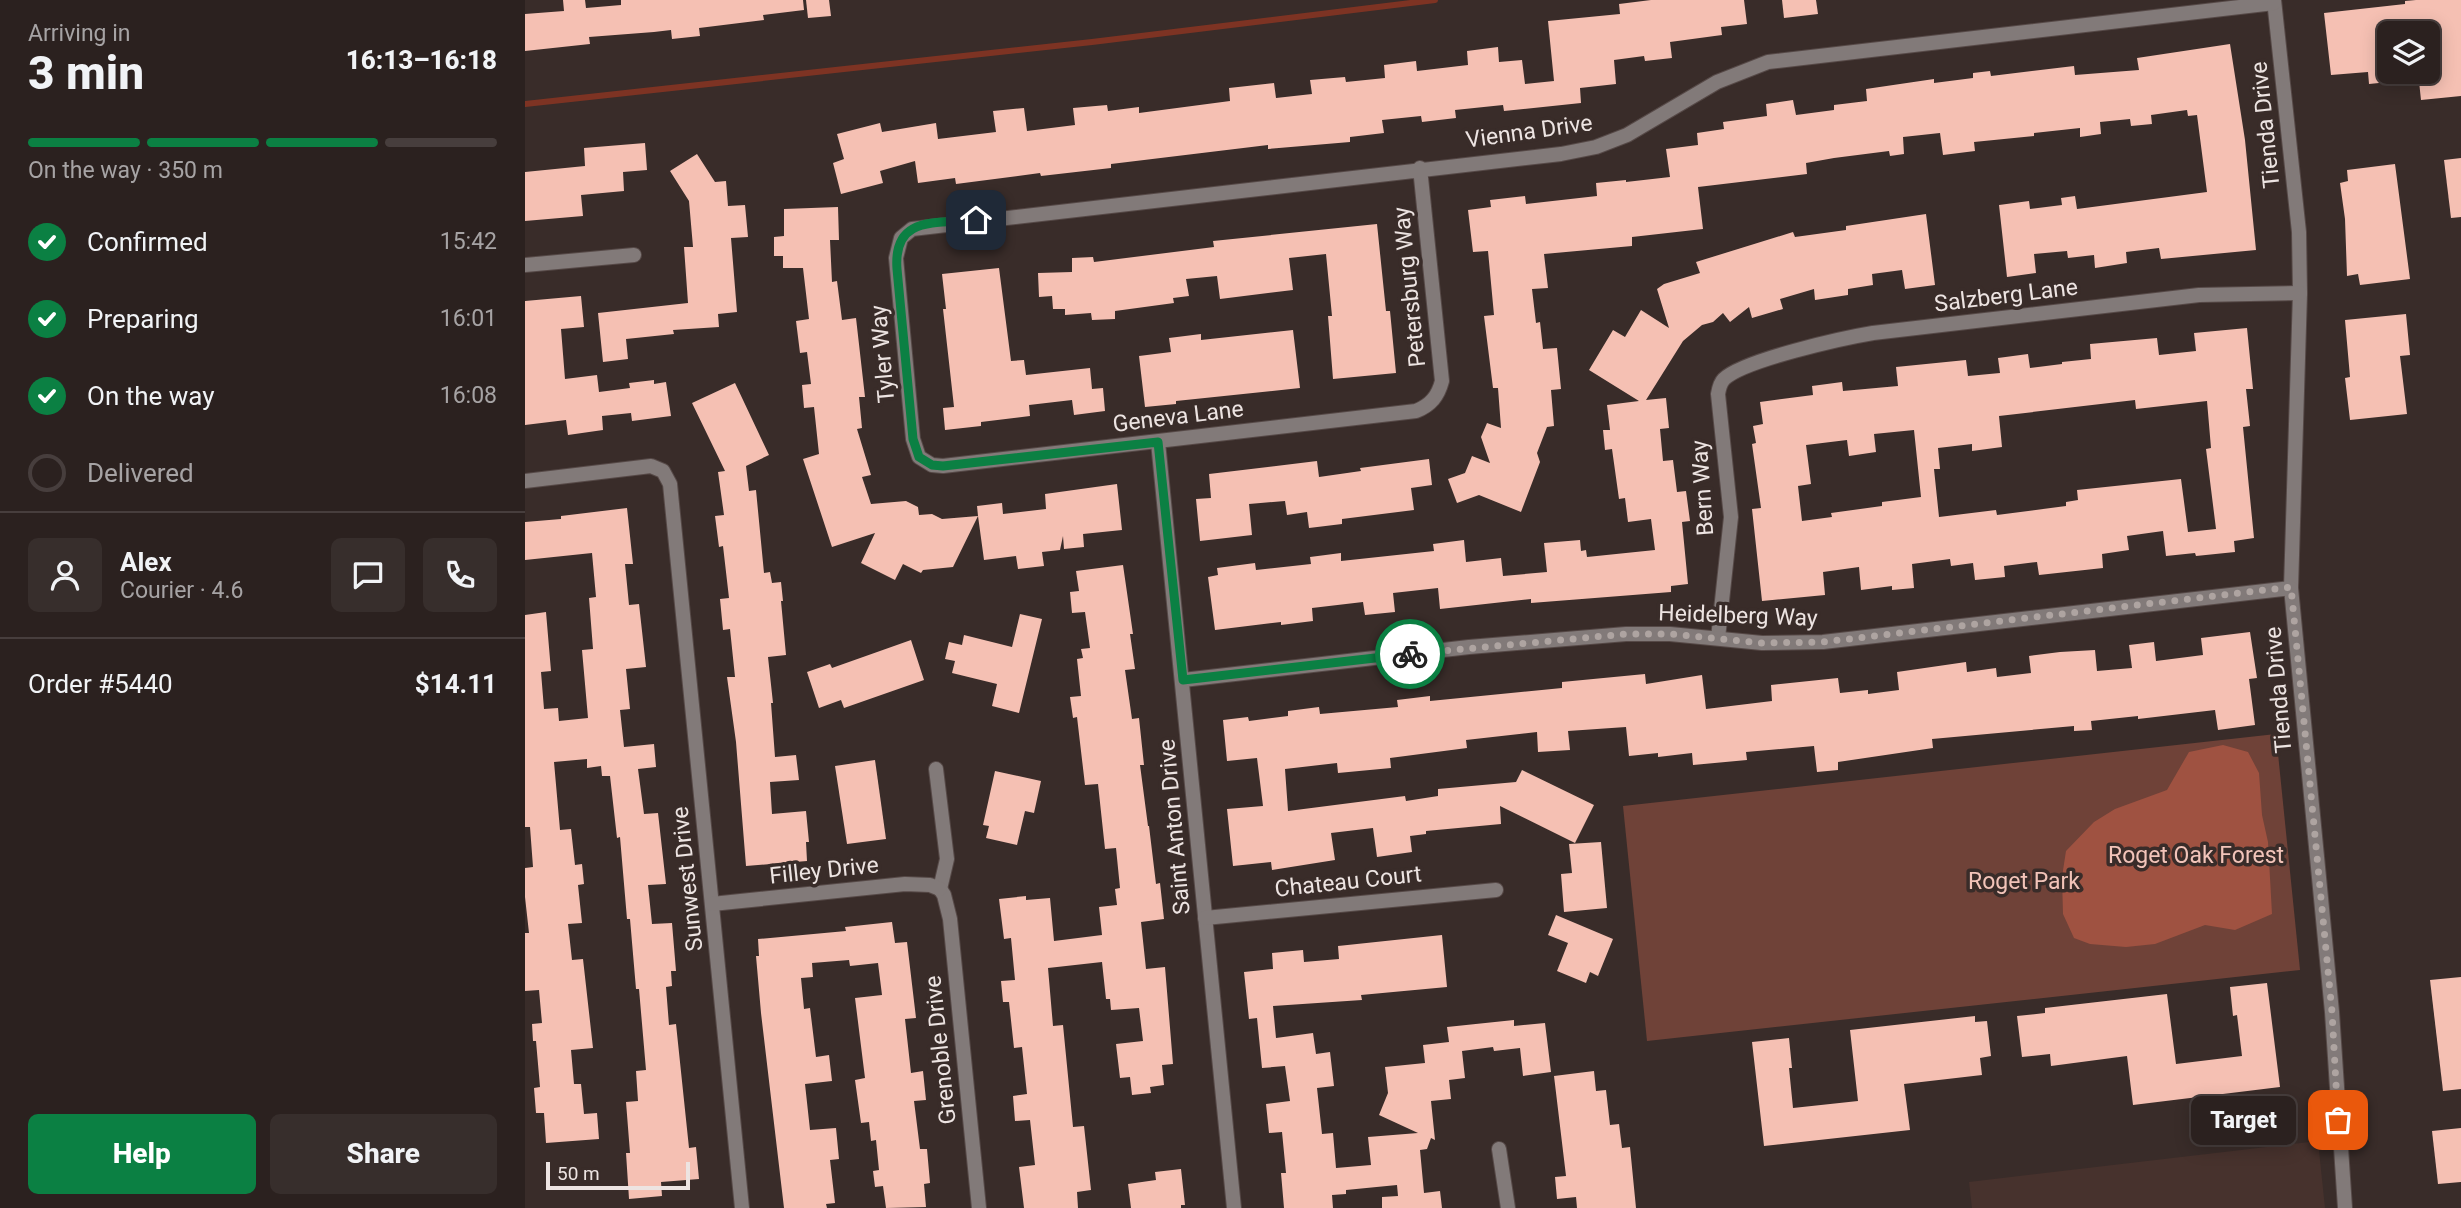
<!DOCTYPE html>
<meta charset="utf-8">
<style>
body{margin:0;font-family:Roboto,sans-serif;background:#372e2c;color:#f1f3f6;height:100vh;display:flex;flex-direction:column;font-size:26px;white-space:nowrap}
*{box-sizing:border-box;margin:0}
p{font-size:23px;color:#a6a3a4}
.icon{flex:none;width:38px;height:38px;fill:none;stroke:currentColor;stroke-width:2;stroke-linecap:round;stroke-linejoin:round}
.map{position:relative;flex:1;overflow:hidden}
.side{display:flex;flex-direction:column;background:#2b211f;width:525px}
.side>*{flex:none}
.controls{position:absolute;left:1852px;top:21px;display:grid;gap:14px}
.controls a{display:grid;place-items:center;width:63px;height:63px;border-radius:10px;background:#2b211f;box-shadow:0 4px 18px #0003,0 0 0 2px #473e3d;font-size:35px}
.scale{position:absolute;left:21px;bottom:18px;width:144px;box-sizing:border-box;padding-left:7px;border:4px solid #ede4e2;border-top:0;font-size:19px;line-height:24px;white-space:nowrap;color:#ede4e2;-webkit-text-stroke:5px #392c29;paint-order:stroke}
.pin{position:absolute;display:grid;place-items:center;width:60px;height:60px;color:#fff;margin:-30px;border-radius:14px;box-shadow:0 4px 10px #0006}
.courier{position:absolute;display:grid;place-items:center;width:70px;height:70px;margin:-35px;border:5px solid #0b8043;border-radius:50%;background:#fff;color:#222;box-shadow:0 2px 9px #0007}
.bubble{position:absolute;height:49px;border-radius:10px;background:#2b211f;box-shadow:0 4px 18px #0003,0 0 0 2px #473e3d;font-size:23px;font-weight:800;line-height:49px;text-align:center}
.summary em{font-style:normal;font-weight:800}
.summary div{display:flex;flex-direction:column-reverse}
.summary{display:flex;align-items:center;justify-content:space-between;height:119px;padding:0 28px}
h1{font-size:46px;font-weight:800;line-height:52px}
.bar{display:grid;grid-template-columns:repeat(4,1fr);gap:10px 7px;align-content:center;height:84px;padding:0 28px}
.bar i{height:9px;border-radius:5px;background:#473e3d}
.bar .active{background:#0b8043}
.bar p{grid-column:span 4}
.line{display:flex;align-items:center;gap:18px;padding:0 28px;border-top:2px solid #473e3d}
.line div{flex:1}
.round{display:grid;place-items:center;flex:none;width:74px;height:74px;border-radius:10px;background:#372e2c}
ol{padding:0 28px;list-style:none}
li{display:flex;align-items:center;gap:21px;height:77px}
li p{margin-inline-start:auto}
li .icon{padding:7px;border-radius:50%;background:#0b8043;color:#fff;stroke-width:4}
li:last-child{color:#a6a3a4}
li i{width:38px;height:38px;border:4px solid #473e3d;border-radius:50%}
.button{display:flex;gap:14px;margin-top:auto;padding:14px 28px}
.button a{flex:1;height:80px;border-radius:10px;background:#0b8043;color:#fff;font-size:28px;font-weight:800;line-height:80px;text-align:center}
.button a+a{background:#372e2c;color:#f1f3f6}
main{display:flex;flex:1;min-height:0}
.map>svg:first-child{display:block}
.built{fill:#47322d}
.green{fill:#6f4238}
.forest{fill:#9f5241}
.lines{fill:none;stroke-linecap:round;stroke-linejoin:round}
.stream{stroke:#7d3323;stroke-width:6}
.building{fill:#f5c0b3;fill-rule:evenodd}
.street-casing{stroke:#564947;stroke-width:16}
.street{stroke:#827a79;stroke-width:14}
.done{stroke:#aea4a1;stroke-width:7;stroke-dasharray:0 12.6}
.route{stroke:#0b8043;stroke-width:9}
.labels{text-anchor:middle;stroke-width:7;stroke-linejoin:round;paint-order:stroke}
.street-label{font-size:23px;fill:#ede4e2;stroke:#392c29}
.park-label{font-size:23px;fill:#f2c4b9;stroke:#392c29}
</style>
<main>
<section class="side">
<div class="summary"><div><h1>3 min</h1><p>Arriving in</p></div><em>16:13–16:18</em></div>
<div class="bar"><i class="active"></i><i class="active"></i><i class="active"></i><i></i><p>On the way · 350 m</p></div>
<ol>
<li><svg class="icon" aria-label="check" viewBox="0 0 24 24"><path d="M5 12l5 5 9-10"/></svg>Confirmed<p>15:42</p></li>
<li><svg class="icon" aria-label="check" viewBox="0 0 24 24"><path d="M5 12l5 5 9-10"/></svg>Preparing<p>16:01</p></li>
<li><svg class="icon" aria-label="check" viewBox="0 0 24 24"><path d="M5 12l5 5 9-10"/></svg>On the way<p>16:08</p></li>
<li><i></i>Delivered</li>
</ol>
<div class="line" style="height:126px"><a class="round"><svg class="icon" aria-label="person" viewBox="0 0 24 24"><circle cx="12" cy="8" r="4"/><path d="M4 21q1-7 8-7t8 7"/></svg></a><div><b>Alex</b><p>Courier · 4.6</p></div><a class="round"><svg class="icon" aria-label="chat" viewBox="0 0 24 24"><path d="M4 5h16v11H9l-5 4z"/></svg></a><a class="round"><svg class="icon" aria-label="phone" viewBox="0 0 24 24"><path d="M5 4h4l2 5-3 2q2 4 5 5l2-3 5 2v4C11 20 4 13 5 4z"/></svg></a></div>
<div class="line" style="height:91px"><div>Order #5440</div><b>$14.11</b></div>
<div class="button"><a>Help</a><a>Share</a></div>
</section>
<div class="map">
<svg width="1936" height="1208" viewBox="0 0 1936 1208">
<rect width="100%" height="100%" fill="#392c29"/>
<!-- built -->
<polygon class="built" points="1793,1141 1800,1208 1447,1208 1444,1182"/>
<!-- green -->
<polygon class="green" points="1751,734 1775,970 1122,1041 1098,806"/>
<!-- forest -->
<polygon class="forest" points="1698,745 1723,752 1734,773 1737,815 1743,842 1747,914 1710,930 1680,925 1630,944 1601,947 1565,944 1549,938 1538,914 1537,877 1541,851 1569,822 1590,809 1642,790 1664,752"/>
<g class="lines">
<!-- stream -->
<polyline class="stream" points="0,104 567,42 910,0"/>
</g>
<!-- building -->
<g class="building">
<polygon points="38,0 60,0 61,8 96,5 96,0 278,0 279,10 238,15 239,20 174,28 175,36 147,39 146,30 129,32 64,37 65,44 0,51 0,14 39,11"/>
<polygon points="281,0 304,0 306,16 283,18"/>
<polygon points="1126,0 1219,0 1222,24 1196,27 1197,35 1145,42 1147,58 1120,61 1119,56 1089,60 1091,84 1055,88 1056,103 979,111 978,105 930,110 931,118 897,122 896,116 857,120 859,133 825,137 825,142 743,149 743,145 586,164 586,168 516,176 515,173 431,184 430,178 393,183 390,161 355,171 358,183 316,194 308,163 319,159 312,134 355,123 357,132 411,123 413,139 471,132 468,111 499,108 502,131 550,125 548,108 582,105 583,111 614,107 614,113 705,101 704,88 749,83 751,98 787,94 785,80 820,77 821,82 860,78 859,65 891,61 892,71 943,65 942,51 973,47 974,62 997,60 1000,84 1029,81 1023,21 1095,14 1094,4"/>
<polygon points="1257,0 1291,0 1293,14 1259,18"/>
<polygon points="1891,0 1936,0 1936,96 1896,100 1893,72 1902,72 1902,33 1864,33 1864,82 1844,84 1843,72 1806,75 1799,13 1880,4 1880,1"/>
<polygon points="1705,44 1720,140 1731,250 1636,259 1634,248 1601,252 1602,263 1570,268 1569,255 1543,258 1542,251 1509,254 1511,273 1482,277 1474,205 1504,201 1505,209 1537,205 1536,198 1550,196 1552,209 1682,192 1672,115 1663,116 1662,110 1626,115 1627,124 1606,126 1605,119 1575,122 1576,134 1555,137 1555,128 1509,133 1509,136 1449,142 1450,151 1418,155 1415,133 1378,137 1379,154 1365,156 1364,151 1309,158 1281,163 1282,174 1173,187 1178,229 1107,237 1107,246 1019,254 1023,288 1007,289 1011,323 1015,322 1018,349 1032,348 1036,389 1026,390 1029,426 1022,427 1012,453 1015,462 996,512 954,495 932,503 923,479 940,473 947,456 965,463 956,437 962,423 976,428 973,388 968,388 959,316 969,315 963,251 948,252 943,210 966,207 965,200 1000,196 1001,204 1072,196 1071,183 1101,180 1101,182 1145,177 1141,149 1173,145 1172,133 1199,129 1198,122 1242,116 1241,104 1268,100 1271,115 1309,110 1309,105 1342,101 1341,89 1409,79 1409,83 1448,78 1448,73 1465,71 1466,76 1549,66 1550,75 1614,70 1612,58"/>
<polygon points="120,143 122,170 98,172 99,191 56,195 58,216 0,221 0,172 60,166 59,148"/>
<polygon points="172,154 190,182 201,181 203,206 220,205 223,237 206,238 212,312 193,314 194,327 148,330 149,334 101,339 103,359 78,362 73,313 163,303 159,247 168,247 164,201 145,171"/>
<polygon points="1936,158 1936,217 1926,218 1919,160"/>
<polygon points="1870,164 1885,279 1835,285 1833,274 1822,276 1820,219 1815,183 1823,181 1822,170"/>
<polygon points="313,207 314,240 305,240 307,282 312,281 317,320 331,318 340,397 334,397 337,428 332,429 346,475 337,477 346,504 381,501 393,507 394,515 407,514 417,519 453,516 452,506 477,503 478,514 521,509 520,494 592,484 597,530 558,534 559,547 539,549 538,536 535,550 517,552 519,566 493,569 491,556 459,560 453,516 428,567 398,570 396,573 378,564 370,580 336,563 350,533 307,547 278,459 294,454 289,407 279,408 277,385 286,384 282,352 275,353 271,321 284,319 278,268 258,268 258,256 249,256 249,237 259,236 259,209"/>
<polygon points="1401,214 1410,285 1380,289 1377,270 1347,274 1348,285 1323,289 1323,295 1290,300 1289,289 1255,299 1258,309 1227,318 1224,307 1205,322 1198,313 1188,322 1177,325 1158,341 1121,400 1141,398 1144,428 1135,429 1138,461 1148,460 1152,492 1161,491 1165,521 1157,522 1163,584 1146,586 1146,592 1006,603 1006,599 915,609 913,588 868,593 870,612 840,615 838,602 787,608 788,621 756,625 756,622 690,630 683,577 693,575 692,568 730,563 731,570 786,564 785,557 816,553 816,561 909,551 908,544 939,540 941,562 976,558 978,576 1022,572 1019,543 1055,540 1056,551 1061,550 1062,557 1130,550 1126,519 1103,522 1100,498 1094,499 1087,449 1080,450 1078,430 1085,430 1082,405 1114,401 1064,370 1088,330 1100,337 1116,310 1144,328 1132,289 1139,284 1175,273 1171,262 1268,232 1270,237 1321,230 1321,226"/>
<polygon points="852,224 861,311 865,311 871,373 808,379 803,316 807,316 801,254 764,258 768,290 695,299 692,276 661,279 664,296 648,298 649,303 590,311 590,319 567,320 566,313 540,315 540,309 528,309 527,296 514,297 513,273 547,272 547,258 568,257 569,262 689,247 688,241"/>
<polygon points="474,268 486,361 499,360 501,375 565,368 567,389 578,388 580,411 549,415 547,400 504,405 505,416 456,422 456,426 420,430 418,408 429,407 418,309 421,309 417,274"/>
<polygon points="56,296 59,327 36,329 40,379 72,375 74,392 105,388 104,383 129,380 129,384 141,382 146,416 107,421 106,413 77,416 78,430 43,435 41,420 0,425 0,301"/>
<polygon points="1881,314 1885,355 1875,356 1882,414 1825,420 1820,378 1825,377 1820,320"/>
<path d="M1722 328 1728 389H1721L1725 426 1718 427 1729 538 1709 541 1710 552 1671 556 1670 553 1641 556 1638 531 1602 536 1604 550 1577 554 1578 568 1514 575 1512 562 1479 566 1480 577 1450 580 1448 563 1426 566 1425 559 1387 564 1389 588 1367 590V586L1336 590 1334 567 1298 572 1300 595 1237 601 1227 509 1236 508 1227 444 1231 443 1228 426 1238 424 1235 402 1288 395 1287 386 1317 382 1318 391 1373 386 1371 367 1441 360 1443 376 1475 373 1473 358 1503 354 1505 368 1537 364V362L1566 359 1565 344 1632 338 1634 355 1671 351 1669 333ZM1610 400 1611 409 1682 401 1686 448 1681 449 1691 529 1663 532 1656 479 1552 490 1553 500 1541 502V506L1472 515 1471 510 1414 517 1409 469H1415L1413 448 1447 444V451L1477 447 1474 416ZM1389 430 1396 497 1357 502V506L1306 513 1307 517 1277 521 1273 486 1286 484 1281 445 1322 440 1324 456 1351 452 1349 434Z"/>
<polygon points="768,330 775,388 651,401 651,404 620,407 614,356 646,352 644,338 676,334 676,340"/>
<polygon points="210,383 244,455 221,466 224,491 231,490 239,573 245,572 247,583 256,582 258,601 256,601 261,655 243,657 248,703 246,703 250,757 271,755 274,780 245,782 247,814 281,811 284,842 281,842 282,861 221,866 211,742 202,677 210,677 205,629 198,630 195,599 204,598 198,546 194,547 190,516 199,515 193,472 200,471 167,403"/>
<polygon points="904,459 907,485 886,488 889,510 817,519 817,524 784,528 782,512 762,515 760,501 724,504 727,535 675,541 671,499 686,498 684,474 792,461 794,477 836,471 835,468"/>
<polygon points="102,508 108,564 100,564 104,605 114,604 121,667 101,669 105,709 95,710 99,747 129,744 131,767 113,769 119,814 133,813 141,884 123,885 127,924 147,923 151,971 146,971 147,986 141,987 144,1025 151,1024 164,1148 171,1147 174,1179 136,1182 137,1196 104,1199 101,1153 105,1153 101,1102 113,1101 111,1071 121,1070 114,989 111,989 105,919 102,919 95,837 92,838 85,776 77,776 76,766 62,768 62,759 29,762 35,830 46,829 50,865 57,864 59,884 53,885 57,923 43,924 47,960 58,959 68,1048 46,1050 49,1084 56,1084 59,1114 72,1113 74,1139 21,1143 19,1113 11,1113 9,1088 15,1087 11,1041 8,1041 7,1024 17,1023 14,990 0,991 0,933 4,933 0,897 0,868 8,867 5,827 0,827 0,615 21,612 26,671 16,672 19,709 33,708 34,721 63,718 57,650 68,649 64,598 71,597 67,553 0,560 0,522 36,519 36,516"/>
<polygon points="598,565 608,634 605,634 610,669 600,670 607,719 614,718 619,765 615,765 623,826 624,826 631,884 635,883 639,919 616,922 621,969 640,967 648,1064 637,1065 639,1085 625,1087 626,1093 607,1095 605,1077 595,1078 591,1044 618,1041 614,1008 586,1010 585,999 581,999 577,962 523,968 528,1026 538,1025 548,1127 559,1126 566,1190 552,1192 553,1208 499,1208 494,1167 510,1165 505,1120 490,1121 488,1096 502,1094 497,1047 489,1048 484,1002 478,1002 476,981 490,980 486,938 479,939 474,899 501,896 501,900 525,898 529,941 577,935 574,907 592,905 590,889 595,888 591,848 580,849 573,784 560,785 552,717 548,718 545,697 556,696 552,659 558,658 556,649 565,648 560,612 547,613 545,592 554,591 551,571"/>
<polygon points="495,614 517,619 494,713 467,706 472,684 427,673 430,661 420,659 424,642 437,645 439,635 487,647"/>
<polygon points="1725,632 1732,678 1724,679 1730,725 1693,730 1690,710 1613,719 1613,716 1566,721 1567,730 1549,731 1549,726 1407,739 1408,748 1313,762 1313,770 1292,772 1289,746 1221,752 1222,760 1168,765 1167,753 1133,757 1133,753 1104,756 1101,727 1043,731 1045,750 1013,752 1012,732 941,740 942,748 865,758 866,768 813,773 812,763 760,769 763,811 880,796 881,801 913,796 913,789 991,782 997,770 1069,805 1050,843 975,806 976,824 901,831 901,834 885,836 887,852 852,857 848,828 806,833 810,860 747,870 746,862 708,866 702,809 738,806 732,758 702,761 698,720 723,717 724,721 763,716 763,711 794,707 795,714 873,707 872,700 905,696 905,701 1037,688 1037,682 1120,674 1121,684 1177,675 1181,709 1247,701 1246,685 1313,678 1315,693 1343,690 1343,694 1374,690 1372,672 1441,662 1442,672 1471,668 1472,677 1506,673 1504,656 1535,652 1570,650 1572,671 1607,668 1604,645 1629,642 1631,661 1678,655 1676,638"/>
<polygon points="386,640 399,680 319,708 316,700 294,708 282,672 305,664 307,668"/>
<polygon points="350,760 361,839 322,844 310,766"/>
<polygon points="470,771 516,781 509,813 500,811 492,845 461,838 464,826 458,825"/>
<polygon points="1076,842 1082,908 1039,912 1036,874 1047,873 1044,844"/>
<polygon points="1031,915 1088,939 1073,976 1065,972 1061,983 1032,971 1043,943 1023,935"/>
<polygon points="367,922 370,943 382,942 391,1018 380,1019 386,1073 398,1071 401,1100 389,1101 395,1149 402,1149 405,1183 399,1184 401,1207 361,1208 358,1186 350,1187 348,1171 354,1170 351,1140 346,1141 344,1122 336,1123 330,1080 340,1078 330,998 357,995 353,963 325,966 324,960 287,963 288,977 276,978 279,1009 285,1008 291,1057 304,1055 307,1081 280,1084 285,1130 311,1128 314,1159 305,1160 310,1203 301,1204 302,1208 259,1208 236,1013 231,956 234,956 233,939 321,931 320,927"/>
<polygon points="917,935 922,987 836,995 837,1000 748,1006 751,1038 788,1033 791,1054 805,1052 809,1086 792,1088 797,1134 808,1133 811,1168 846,1165 843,1137 893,1133 854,1115 863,1093 860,1067 900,1063 898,1045 924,1042 922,1027 989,1020 989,1026 1020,1023 1026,1072 998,1076 995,1048 969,1051 968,1047 937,1051 940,1078 924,1080 926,1099 906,1101 910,1140 906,1138 902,1149 895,1150 899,1193 915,1191 917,1208 857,1208 857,1197 873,1196 872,1185 821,1190 821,1194 807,1195 808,1208 759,1208 756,1173 761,1173 757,1132 744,1133 741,1104 765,1101 760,1066 737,1068 732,1018 724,1019 719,972 748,969 747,953 778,950 779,962 814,959 813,946"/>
<polygon points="1936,977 1936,1089 1918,1091 1905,980"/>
<polygon points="1742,983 1755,1087 1608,1105 1602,1056 1526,1066 1525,1054 1497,1057 1492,1016 1520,1013 1520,1008 1642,994 1651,1064 1717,1056 1712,1015 1708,1016 1705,987"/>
<polygon points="1450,1016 1450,1022 1462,1021 1466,1056 1455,1058 1457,1075 1379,1084 1385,1130 1239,1146 1227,1042 1264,1038 1267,1068 1264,1068 1268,1108 1333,1101 1325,1030"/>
<polygon points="1069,1071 1071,1091 1081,1090 1085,1125 1094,1124 1097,1148 1105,1147 1111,1208 1052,1208 1051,1197 1032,1199 1030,1177 1041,1176 1029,1076"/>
<polygon points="1936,1128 1936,1182 1913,1184 1907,1131"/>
<polygon points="656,1169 660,1205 656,1205 656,1208 606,1208 603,1184 631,1180 630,1172"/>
</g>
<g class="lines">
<defs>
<g id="street">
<polyline points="1749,0 1774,232 1775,293 1766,588 1807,1012 1820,1208"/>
<path d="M895 168 917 381C913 396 906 405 891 411L418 466 407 465 394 457 388 439 371 258 376 238 387 229 1036 154 1071 147 1102 135 1192 82 1243 62 1749 3"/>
<polyline points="0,265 109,255"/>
<polyline points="633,442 709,1208"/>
<polyline points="0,481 126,466 138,471 145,484 217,1208"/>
<path d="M1193 638 1206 517 1193 394C1194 388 1195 383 1199 379 1219 360 1318 338 1348 333L1674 295 1775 293"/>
<polyline points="658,680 944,647 1101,634 1145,634 1237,643 1298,642 1766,588"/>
<polyline points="411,769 422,859 415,889"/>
<polyline points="415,889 419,895 425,919 454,1208"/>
<polyline points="187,904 380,884 405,885 415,889"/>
<polyline points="680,918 971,890"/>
<polyline points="974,1149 983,1208"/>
</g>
</defs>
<!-- street casing -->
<use href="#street" class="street-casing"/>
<!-- street -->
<use href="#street" class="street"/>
</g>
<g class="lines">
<!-- done -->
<polyline class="done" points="885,654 1101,634 1145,634 1237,643 1298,642 1766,587 1807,1012 1813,1120"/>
<!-- route -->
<path class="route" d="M451 220C411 224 368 215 372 269L388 439 394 457 407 465 418 466 633 442 658 680 885 654"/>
</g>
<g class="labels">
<!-- street labels -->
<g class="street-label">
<text transform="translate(1740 125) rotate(-96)" y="8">Tienda Drive</text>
<text transform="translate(1004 131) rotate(-8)" y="8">Vienna Drive</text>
<text transform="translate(884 287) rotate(-96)" y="8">Petersburg Way</text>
<text transform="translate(1481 295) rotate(-7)" y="8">Salzberg Lane</text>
<text transform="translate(357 354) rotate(-95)" y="8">Tyler Way</text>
<text transform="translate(653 416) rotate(-7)" y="8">Geneva Lane</text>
<text transform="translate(1177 488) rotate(-94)" y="8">Bern Way</text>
<text transform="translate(1213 615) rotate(2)" y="8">Heidelberg Way</text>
<text transform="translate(1753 690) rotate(-95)" y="8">Tienda Drive</text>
<text transform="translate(649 827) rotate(-95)" y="8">Saint Anton Drive</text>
<text transform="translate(299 870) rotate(-6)" y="8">Filley Drive</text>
<text transform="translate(162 879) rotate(-96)" y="8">Sunwest Drive</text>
<text transform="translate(823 881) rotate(-6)" y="8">Chateau Court</text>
<text transform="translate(415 1050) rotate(-96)" y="8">Grenoble Drive</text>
</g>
<!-- park labels -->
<g class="park-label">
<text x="1671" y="863">Roget Oak Forest</text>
<text x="1499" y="889">Roget Park</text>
</g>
</g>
</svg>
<div class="controls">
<a><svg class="icon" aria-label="layers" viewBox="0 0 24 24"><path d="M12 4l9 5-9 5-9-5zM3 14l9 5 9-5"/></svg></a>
</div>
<div class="scale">50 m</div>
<div class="pin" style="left:1813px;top:1120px;background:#ea580c"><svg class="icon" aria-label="bag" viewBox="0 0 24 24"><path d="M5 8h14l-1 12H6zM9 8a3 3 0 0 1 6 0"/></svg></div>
<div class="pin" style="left:451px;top:220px;background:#1f2937"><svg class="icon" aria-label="home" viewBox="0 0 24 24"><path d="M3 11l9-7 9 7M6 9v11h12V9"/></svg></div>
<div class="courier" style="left:885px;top:654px"><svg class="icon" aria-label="bike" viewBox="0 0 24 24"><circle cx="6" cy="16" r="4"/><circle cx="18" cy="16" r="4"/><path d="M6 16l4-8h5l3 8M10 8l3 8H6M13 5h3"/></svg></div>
<div class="bubble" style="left:1666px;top:1096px;width:105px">Target</div>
</div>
</main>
